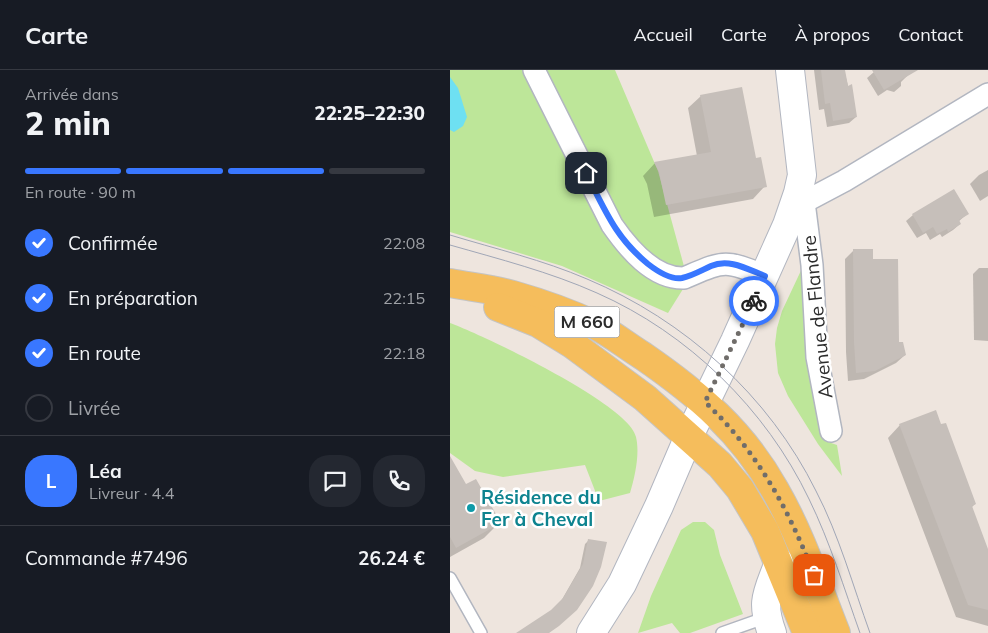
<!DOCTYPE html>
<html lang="fr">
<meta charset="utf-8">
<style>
body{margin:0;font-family:Mulish,sans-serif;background:#242831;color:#f1f3f6;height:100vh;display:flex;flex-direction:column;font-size:19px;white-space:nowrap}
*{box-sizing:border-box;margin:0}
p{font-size:16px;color:#9ea1a6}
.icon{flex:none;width:28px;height:28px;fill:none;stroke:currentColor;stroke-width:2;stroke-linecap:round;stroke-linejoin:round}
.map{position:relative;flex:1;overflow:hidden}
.drawer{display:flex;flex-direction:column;background:#171b24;width:450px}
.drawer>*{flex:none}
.pin{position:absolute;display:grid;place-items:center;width:42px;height:42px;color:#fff;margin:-21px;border-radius:10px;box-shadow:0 2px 8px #0006}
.courier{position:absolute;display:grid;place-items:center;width:50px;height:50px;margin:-25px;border:4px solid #3977ff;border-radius:50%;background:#fff;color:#222;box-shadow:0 1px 6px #0007}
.head em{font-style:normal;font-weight:800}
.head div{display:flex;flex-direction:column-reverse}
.head{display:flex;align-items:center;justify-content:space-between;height:85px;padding:0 25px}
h1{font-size:32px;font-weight:800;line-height:38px}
.bar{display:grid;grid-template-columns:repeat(4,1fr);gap:8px 5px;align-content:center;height:60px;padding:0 25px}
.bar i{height:6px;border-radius:4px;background:#363941}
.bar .current{background:#3977ff}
.bar p{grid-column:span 4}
.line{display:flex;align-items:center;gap:12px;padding:0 25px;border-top:1px solid #363941}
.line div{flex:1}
.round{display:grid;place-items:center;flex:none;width:52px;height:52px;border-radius:20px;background:#242831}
ol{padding:0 25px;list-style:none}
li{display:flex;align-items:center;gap:15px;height:55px}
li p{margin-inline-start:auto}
li .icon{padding:5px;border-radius:50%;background:#3977ff;color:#fff;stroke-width:4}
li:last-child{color:#9ea1a6}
li i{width:28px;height:28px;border:2px solid #363941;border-radius:50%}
header{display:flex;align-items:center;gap:30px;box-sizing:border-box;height:70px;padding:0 25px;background:#171b24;border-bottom:1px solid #363941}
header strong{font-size:24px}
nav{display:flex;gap:28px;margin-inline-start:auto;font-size:18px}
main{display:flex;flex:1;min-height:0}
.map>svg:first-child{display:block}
.green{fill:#bde699}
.water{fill:#6ee0f2}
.shadow{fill:#0003}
.building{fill:#c6bfba}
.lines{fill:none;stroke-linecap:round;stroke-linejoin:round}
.lane-casing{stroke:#b2b6c0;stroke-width:14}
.street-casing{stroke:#b2b6c0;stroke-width:24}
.secondary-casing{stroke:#b2b6c0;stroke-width:30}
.primary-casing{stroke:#c4c4c4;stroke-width:30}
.lane{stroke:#fff;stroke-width:11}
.street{stroke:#fff;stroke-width:21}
.secondary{stroke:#fff;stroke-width:28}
.primary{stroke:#f5bd5c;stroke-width:28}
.tram{stroke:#a0a6b6;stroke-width:1}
.done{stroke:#706d6a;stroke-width:5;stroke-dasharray:0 9}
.route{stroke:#3977ff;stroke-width:6}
.culture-dot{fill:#0f9aa8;stroke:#fff;stroke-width:2}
.labels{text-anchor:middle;stroke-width:5;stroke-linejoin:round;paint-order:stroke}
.shield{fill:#fff;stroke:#6b6b6b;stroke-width:1}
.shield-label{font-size:18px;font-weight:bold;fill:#2c2c2c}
.street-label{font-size:19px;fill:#2c2c2c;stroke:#fff}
.culture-label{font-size:19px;font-weight:bold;fill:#0d838f;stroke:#fff;text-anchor:start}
</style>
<header>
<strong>Carte</strong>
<nav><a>Accueil</a><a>Carte</a><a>À propos</a><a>Contact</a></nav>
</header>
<main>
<section class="drawer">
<div class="head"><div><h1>2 min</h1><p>Arrivée dans</p></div><em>22:25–22:30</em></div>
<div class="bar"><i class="current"></i><i class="current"></i><i class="current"></i><i></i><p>En route · 90 m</p></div>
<ol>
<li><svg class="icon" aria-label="check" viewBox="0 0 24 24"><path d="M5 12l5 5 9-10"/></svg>Confirmée<p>22:08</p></li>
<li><svg class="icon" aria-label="check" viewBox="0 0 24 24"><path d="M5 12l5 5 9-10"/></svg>En préparation<p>22:15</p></li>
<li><svg class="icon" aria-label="check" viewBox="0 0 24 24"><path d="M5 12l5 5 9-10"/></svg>En route<p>22:18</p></li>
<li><i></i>Livrée</li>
</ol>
<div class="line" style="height:90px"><b class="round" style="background:#3977ff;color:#fff">L</b><div><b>Léa</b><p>Livreur · 4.4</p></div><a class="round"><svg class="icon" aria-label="chat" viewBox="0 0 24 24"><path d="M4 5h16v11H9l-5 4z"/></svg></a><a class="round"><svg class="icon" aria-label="phone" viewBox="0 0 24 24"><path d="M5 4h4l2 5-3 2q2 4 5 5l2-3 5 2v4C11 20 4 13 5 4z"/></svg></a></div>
<div class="line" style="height:65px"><div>Commande #7496</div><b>26.24 €</b></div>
</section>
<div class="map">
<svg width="538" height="563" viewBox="0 0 538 563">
<rect width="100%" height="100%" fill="#eee5de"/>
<!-- green -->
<g class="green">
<polygon points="0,0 165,0 208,101 238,211 218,243 112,196 0,162"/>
<polygon points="355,192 362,302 375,371 387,375 392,406 368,374 338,326 328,303 325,274 327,258 332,241"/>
<path d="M0 253C33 265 180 335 186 367 190 383 185 407 180 423L149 431 135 395 53 407 25 401 0 383Z"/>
<polygon points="243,452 255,452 264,460 270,485 293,544 240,563 230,563 222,553 188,563 201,526 231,460"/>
</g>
<!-- water -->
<polygon class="water" points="0,7 8,18 17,47 13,56 4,62 0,60"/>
<!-- shadow -->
<g class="shadow">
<polygon points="364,0 394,0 406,47 399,53 377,57 374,39 369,40"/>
<polygon points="423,0 463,0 451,12 451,16 444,22 437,20 428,26 417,8 424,2"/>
<polygon points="251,26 315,116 303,129 204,147 197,114 193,106 205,93 247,86 238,38"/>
<polygon points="538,100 538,126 530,131 520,114 529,105"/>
<polygon points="517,144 508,152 510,154 503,160 492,167 490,164 480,170 476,163 467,168 456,151 463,145"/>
<polygon points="404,180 421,190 447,273 455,285 446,293 414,309 398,311 396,282 395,189"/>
<polygon points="529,198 538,198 538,271 524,270 523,204"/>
<polygon points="450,355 525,434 521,438 538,483 538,556 506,547 438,368"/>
<polygon points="0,388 16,416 50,452 34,468 0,487"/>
<polygon points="138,471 155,473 98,563 80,563 110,533 130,498 135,474"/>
</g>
<!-- building -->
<g class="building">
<polygon points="371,0 395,0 398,16 402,14 407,47 383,51 380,33 375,34"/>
<polygon points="422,0 468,0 434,20"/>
<polygon points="292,17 306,88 311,87 317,117 216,135 209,102 204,92 261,82 250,25"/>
<polygon points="504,119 519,144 509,150 511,154 498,162 497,159 487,164 483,157 473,163 462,144"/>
<polygon points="403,179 423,179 423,189 448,189 449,272 453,272 456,285 425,301 406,303 404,272"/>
<polygon points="486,340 491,354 496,353 526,434 522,436 538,479 538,540 518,535 449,354"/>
<polygon points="0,386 16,414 26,409 51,453 6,478 0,467"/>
<polygon points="138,469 157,472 151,497 143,516 127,540 109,556 99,563 66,563 101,540 113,528 133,494"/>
</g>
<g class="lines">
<defs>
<g id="lane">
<polyline points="0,508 31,563"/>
<polyline points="272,563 317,547"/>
</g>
<g id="street">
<path d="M84 0 162 155C178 178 203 209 234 208 274 191 274 189 315 206"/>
<polyline points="354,132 362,195 367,287 381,361"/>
<polyline points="343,138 394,111 538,24"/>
</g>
<g id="secondary">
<polyline points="141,563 172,514 209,436 239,366 285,271 337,155 348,123 352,105 340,0"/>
<path d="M322 563C310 530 318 523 329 492"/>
</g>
<g id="primary">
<path d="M0 213C21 217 43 219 63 225 91 233 119 243 145 255 162 264 177 276 193 286 248 324 292 361 325 420 351 465 367 515 386 563"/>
<polyline points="48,237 88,253 122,274 195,328 270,395 290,419 315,461 357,563"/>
</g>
</defs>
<!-- lane casing -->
<use href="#lane" class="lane-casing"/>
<!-- street casing -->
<use href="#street" class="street-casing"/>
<!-- secondary casing -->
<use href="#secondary" class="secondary-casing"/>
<!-- primary casing -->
<use href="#primary" class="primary-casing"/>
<!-- lane -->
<use href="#lane" class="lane"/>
<!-- street -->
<use href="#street" class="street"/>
<!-- secondary -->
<use href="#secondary" class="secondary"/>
<!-- primary -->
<use href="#primary" class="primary"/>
<!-- tram -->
<g class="tram">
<path d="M0 165C46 179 93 190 137 209 235 250 319 326 366 421 389 465 403 516 420 563"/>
<path d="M0 175C49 189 100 202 147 223 238 263 316 339 359 429 380 472 394 518 410 563"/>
</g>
</g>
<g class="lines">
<!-- done -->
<path class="done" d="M304 231 255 332C306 380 339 439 364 505"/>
<!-- route -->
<path class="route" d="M136 103C155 140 165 167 198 194 207 201 220 210 232 208 242 206 252 200 261 196 279 188 297 199 315 206L304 231"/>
</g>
<!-- markers -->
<circle class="culture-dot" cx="21" cy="438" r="5"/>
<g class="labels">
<!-- shield labels -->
<rect class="shield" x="104.5" y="236.5" width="65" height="31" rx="4"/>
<g class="shield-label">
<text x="137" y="258">M 660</text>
</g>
<!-- street labels -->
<g class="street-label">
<text transform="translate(367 247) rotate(-96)" y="7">Avenue de Flandre</text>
</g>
<!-- culture labels -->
<g class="culture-label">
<text x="31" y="434">Résidence du<tspan x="31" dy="22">Fer à Cheval</tspan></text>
</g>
</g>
</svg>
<div class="pin" style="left:364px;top:505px;background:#ea580c"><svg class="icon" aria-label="bag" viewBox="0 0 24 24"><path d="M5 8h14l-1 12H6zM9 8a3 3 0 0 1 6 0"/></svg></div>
<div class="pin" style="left:136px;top:103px;background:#1f2937"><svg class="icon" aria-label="home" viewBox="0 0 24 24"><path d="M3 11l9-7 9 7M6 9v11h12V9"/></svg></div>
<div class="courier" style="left:304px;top:231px"><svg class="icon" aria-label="bike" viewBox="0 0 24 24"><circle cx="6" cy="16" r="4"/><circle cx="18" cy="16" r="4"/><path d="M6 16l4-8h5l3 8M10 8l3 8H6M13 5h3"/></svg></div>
</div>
</main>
